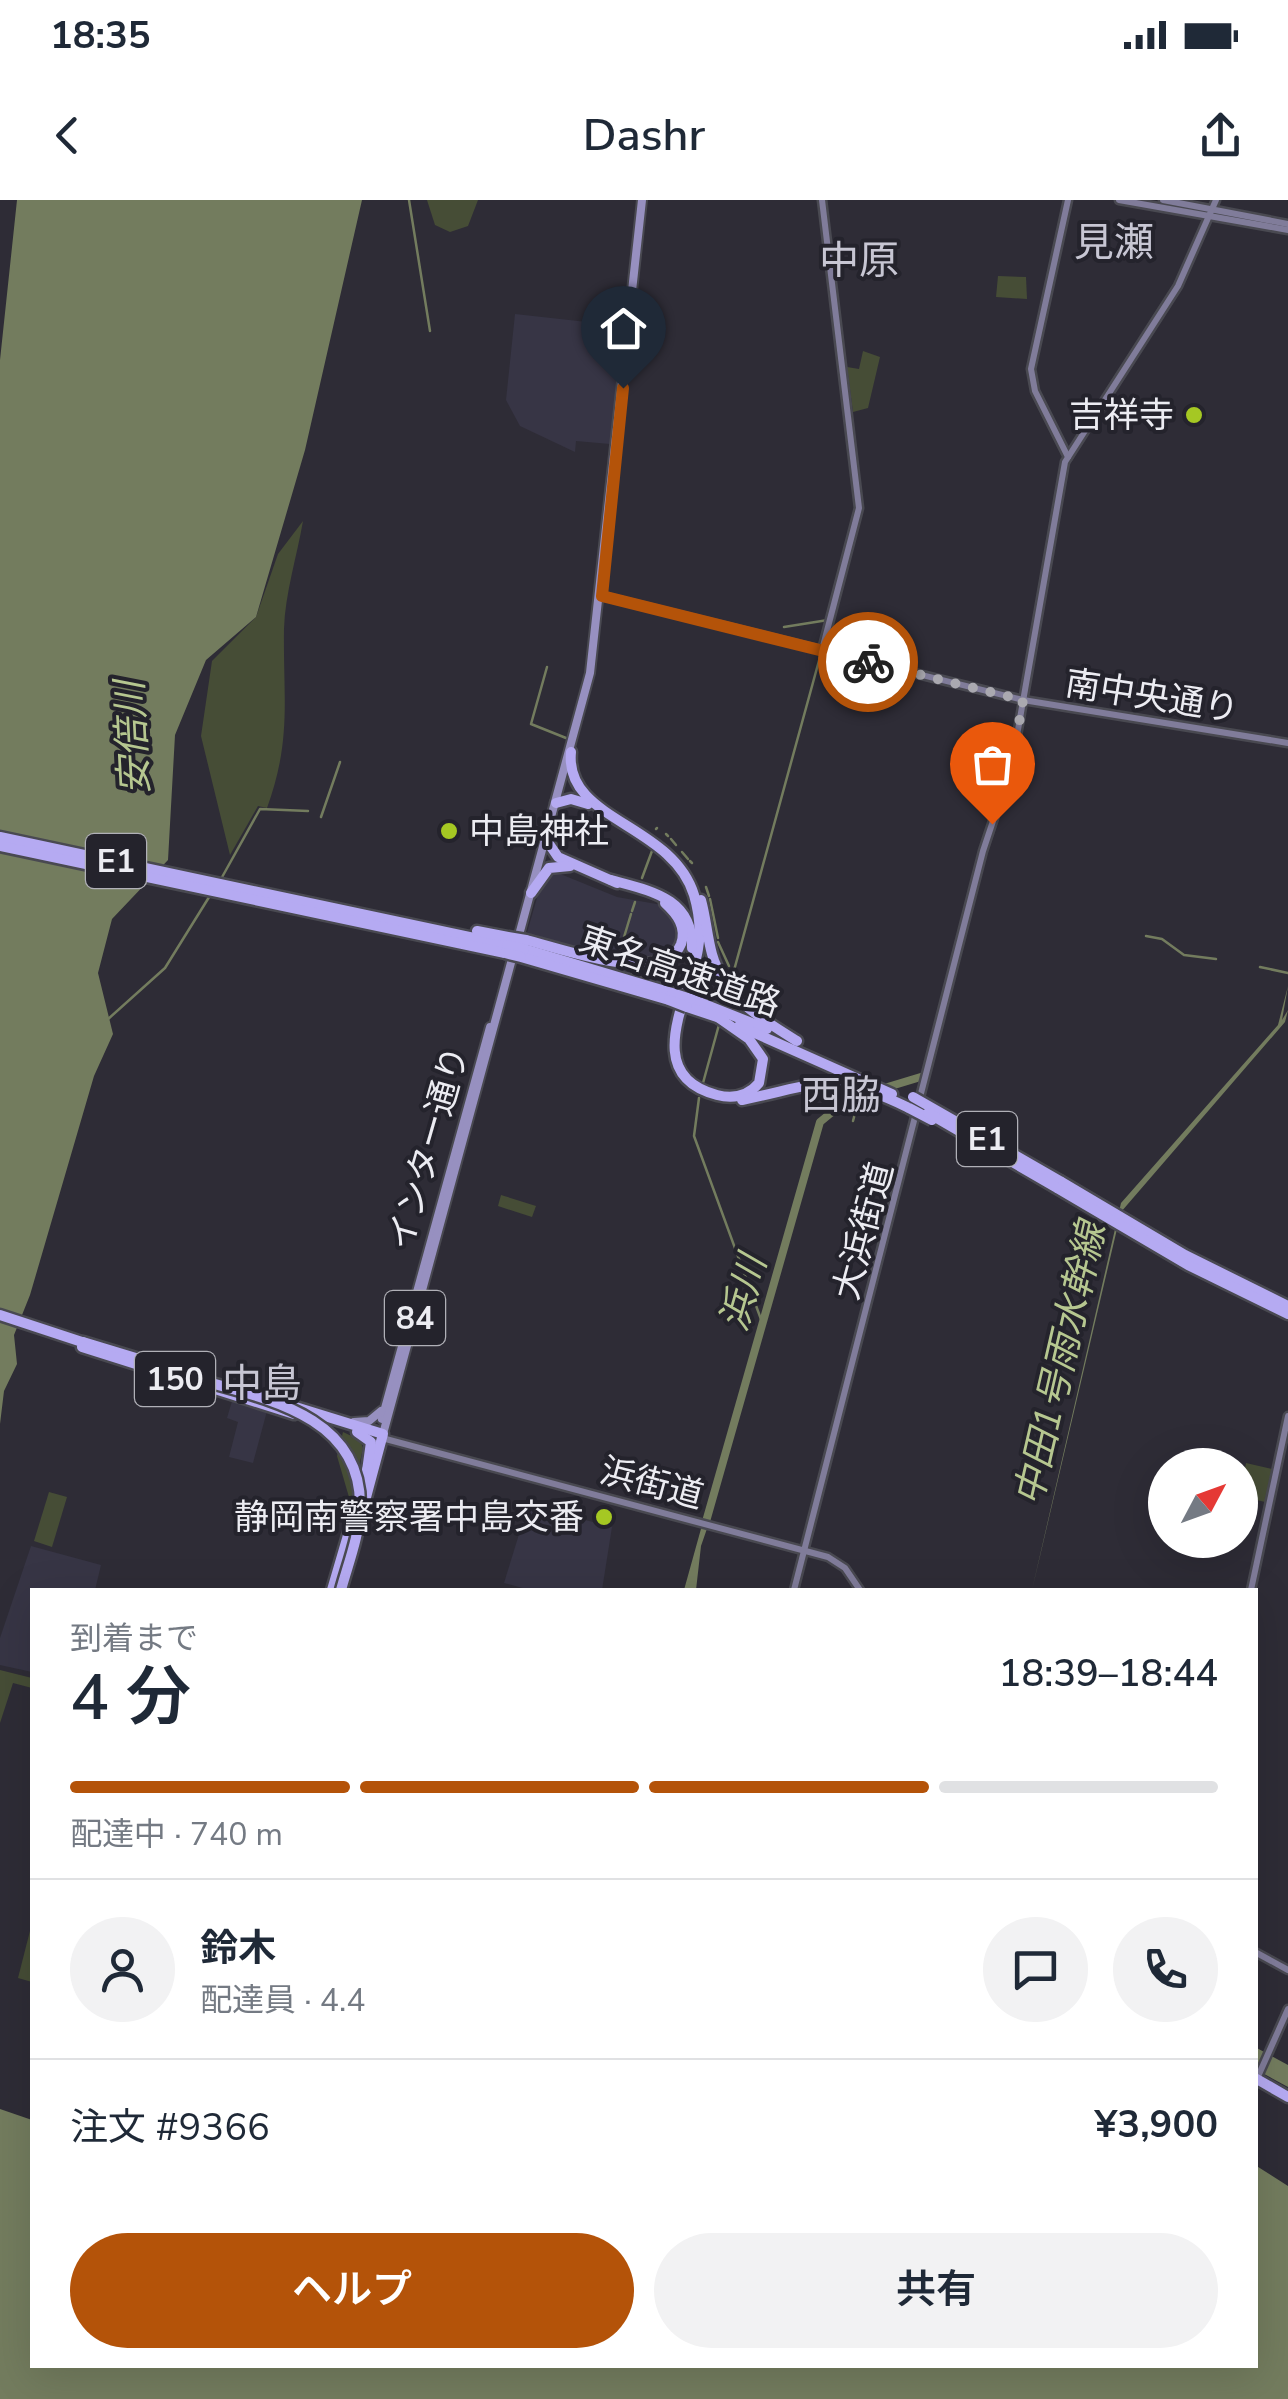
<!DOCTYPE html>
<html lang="ja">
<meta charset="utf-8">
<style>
body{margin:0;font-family:"Nunito Sans","Noto Sans JP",sans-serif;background:#f2f2f3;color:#1f2937;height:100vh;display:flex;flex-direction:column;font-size:38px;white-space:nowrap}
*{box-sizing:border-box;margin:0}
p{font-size:32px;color:#747a83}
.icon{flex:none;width:55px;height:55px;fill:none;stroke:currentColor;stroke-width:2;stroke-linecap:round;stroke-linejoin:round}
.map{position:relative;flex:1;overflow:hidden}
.drawer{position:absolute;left:30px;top:1388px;width:1228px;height:780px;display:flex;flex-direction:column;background:#fff;border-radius:0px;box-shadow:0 10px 40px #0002}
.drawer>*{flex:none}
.needle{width:65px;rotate:49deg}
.buttons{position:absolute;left:1148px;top:1248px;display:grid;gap:20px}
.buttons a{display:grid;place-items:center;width:110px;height:110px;border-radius:50%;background:#fff;box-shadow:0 10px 40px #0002;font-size:50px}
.pin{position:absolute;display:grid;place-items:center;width:85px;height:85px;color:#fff;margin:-102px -42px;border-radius:50% 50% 50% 0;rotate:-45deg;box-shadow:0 0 10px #0007}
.pin .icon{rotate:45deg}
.courier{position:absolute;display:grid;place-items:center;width:100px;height:100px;margin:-50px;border:8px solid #b45309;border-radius:50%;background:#fff;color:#222;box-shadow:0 2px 12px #0007}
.headline em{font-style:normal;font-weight:600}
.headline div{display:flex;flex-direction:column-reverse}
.headline{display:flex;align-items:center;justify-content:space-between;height:170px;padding:0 40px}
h1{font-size:65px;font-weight:600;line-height:75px}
.bar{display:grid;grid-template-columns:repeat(4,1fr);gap:15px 10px;align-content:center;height:120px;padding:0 40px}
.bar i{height:12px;border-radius:8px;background:#e0e1e3}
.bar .selected{background:#b45309}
.bar p{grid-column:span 4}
.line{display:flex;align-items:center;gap:25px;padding:0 40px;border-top:2px solid #e0e1e3}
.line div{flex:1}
.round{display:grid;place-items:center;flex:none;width:105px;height:105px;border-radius:52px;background:#f2f2f3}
.cta{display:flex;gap:20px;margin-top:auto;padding:20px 40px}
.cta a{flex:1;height:115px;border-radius:60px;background:#b45309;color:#fff;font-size:40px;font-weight:600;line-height:115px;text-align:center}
.cta a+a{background:#f2f2f3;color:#1f2937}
.status{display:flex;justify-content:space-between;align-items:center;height:70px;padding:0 50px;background:#fff;direction:ltr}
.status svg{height:28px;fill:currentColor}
header{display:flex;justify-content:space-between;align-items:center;height:130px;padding:0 40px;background:#fff;font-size:45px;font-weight:600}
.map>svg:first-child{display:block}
.built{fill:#373545}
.green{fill:#464d36}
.water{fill:#737c5e}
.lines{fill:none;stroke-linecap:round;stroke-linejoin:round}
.stream{stroke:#737c5e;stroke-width:2.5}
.river{stroke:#737c5e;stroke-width:8}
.secondary-casing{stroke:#494951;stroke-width:11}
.primary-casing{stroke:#494951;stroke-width:12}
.highway-casing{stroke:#494951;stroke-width:15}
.secondary{stroke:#807c9a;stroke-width:6}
.primary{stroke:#9790c0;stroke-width:8}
.highway{stroke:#b5aaf2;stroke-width:10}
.highway-bridge-casing{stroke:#494951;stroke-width:15;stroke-linecap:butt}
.highway-bridge{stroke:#b5aaf2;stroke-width:10}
.done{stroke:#aaa9b0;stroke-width:10;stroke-dasharray:0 18}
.route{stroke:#b45309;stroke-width:12}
.poi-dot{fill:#a5c823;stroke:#24232c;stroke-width:4}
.labels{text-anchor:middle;stroke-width:8;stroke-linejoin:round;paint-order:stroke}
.shield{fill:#24232c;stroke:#b0b0b7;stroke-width:2.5}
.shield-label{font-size:32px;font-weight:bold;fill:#ececf2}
.poi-label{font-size:35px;fill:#ececf2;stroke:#24232c;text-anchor:end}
.street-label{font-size:35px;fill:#ececf2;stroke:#24232c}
.water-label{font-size:38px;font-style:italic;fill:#b6c790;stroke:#24232c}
.quarter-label{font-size:40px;fill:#c7c6d3;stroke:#24232c}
</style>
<div class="status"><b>18:35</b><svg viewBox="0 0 49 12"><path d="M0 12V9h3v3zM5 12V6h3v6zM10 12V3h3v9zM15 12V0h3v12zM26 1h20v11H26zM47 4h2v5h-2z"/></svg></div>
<header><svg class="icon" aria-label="back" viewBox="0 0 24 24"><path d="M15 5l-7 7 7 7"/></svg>Dashr<svg class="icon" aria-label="share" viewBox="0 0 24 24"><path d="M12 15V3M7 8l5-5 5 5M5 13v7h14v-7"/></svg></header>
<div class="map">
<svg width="1288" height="2199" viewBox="0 0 1288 2199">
<rect width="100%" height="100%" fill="#2e2c36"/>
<!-- built -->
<g class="built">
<polygon points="515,114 623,126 610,244 576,241 575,252 520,226 506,200"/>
<polygon points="553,671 617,697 662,705 673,715 679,731 675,744 663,757 632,759 526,736 541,684"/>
<polygon points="232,1201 267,1211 253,1263 229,1257 238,1222 227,1218"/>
<polygon points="528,1305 612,1327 602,1390 530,1390 504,1383"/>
<polygon points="31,1346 101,1365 95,1390 32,1390 32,1472 0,1465 0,1438"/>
</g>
<!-- green -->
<g class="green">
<polygon points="427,0 478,0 468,26 450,32 435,25"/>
<polygon points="998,76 1026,77 1027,99 996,97"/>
<polygon points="863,151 880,157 868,208 853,212 847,167 859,169"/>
<path d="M303 321C297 356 285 394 284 429 283 499 292 539 267 608L258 606 230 655 201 536 212 461 256 417 278 354Z"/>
<polygon points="501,995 536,1006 532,1017 498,1006"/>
<polygon points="343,1232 360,1240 363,1248 351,1304 337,1256"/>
<polygon points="1246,1263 1272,1269 1265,1302 1240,1296"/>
<polygon points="49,1292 67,1297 52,1347 34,1341"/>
<polygon points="0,1470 32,1478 32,1488 13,1483 0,1523"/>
<polygon points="32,1723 32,1782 18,1778"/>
</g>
<!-- water -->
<g class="water">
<polygon points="17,0 362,0 305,250 256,417 206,460 175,535 168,660 112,719 98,773 113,834 94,876 30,1095 14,1135 17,1164 4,1191 0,1224 0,160"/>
<polygon points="1288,786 1282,820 1288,810 1285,822 1121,1012 1032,1390 1121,1003 1278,825"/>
<polygon points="704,1318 710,1320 701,1346 696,1390 684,1390"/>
<polygon points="1255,1847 1288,1865 1288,1887 1255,1869"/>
<polygon points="0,1909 32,1920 32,2165 1255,2165 1255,1965 1288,1986 1288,2199 0,2199"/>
</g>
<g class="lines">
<!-- stream -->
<g class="stream">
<polyline points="409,0 430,131"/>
<polyline points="784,427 828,420"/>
<polyline points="547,467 531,524 566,538"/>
<polyline points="321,617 340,562"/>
<polyline points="656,629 657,628"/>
<polyline points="666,634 668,636"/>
<polyline points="671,639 676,645"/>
<polyline points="682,652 688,659"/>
<polyline points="690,661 692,663"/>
<polyline points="642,678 652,651"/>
<polyline points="221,679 260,609 308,611"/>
<polyline points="706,687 709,696"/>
<polyline points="710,699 718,738"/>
<polyline points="632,711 635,702"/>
<polyline points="1146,736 1162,739 1184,755 1216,759"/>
<polyline points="718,742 729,766"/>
<polyline points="618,757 631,714"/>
<polyline points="1260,767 1288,773"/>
<polyline points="730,785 820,457"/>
<polyline points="723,809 728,792"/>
<polyline points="107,820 165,768 211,694"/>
<polyline points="703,883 720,821"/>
<polyline points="699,898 694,936 762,1122"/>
<polyline points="853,921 858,902"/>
</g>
<!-- river -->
<polyline class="river" points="705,1325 820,922 848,899 924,876"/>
<defs>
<g id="secondary">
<polyline points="822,0 859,308 822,450"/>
<polyline points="1119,0 1288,30"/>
<polyline points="1163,0 1288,24"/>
<polyline points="1068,257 1035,191 1031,169 1068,0"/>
<polyline points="602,396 1023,500 1288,543"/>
<polyline points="382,1238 828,1357 845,1368 860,1390"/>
<polyline points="794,1390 983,651 1012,564 1065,262 1178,86 1216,0"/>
<polyline points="1251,1390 1288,1216"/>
<polyline points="1255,1752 1288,1770"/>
<polyline points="1256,1881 1288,1809"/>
</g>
<g id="primary">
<polyline points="519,735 590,473 642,0"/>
<polyline points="382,1219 490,827"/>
<polyline points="354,1222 369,1221 381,1211"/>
<polyline points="383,1234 512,759"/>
</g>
<g id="highway">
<path d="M571 552C564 621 672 623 694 695 699 712 701 732 698 749 691 795 639 875 717 895 733 899 748 896 759 883L763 859 749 839 719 818"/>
<polyline points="556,603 571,599 588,604"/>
<polyline points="0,637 507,745"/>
<polyline points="545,638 558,657 617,683"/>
<polyline points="0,646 505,753"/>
<path d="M611 680C651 691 693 698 692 748"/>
<polyline points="531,693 549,668 570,666"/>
<path d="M701 700C706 718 707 736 712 754 724 797 761 819 797 841"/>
<polyline points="477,731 508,737"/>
<path d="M526 740C560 748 664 787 681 744 687 727 677 714 665 703"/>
<polyline points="524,749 672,793"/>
<polyline points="521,757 669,800"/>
<polyline points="691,799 767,829"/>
<polyline points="687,807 723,819"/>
<polyline points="739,826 892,894"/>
<path d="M742 900C821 884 829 869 909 908"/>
<polyline points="1060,981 1185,1055 1288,1106"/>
<polyline points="1057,988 1188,1065 1288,1114"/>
<polyline points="0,1115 85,1143"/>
<polyline points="83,1142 182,1172"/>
<polyline points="82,1147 294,1214"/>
<polyline points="289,1205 383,1234 361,1316"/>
<polyline points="357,1232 371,1242 367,1271"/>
<polyline points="332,1390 368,1267"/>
<polyline points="1255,1878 1288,1897"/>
</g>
</defs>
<!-- secondary casing -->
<use href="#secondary" class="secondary-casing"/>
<!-- primary casing -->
<use href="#primary" class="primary-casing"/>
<!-- highway casing -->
<use href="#highway" class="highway-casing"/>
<!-- secondary -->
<use href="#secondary" class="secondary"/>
<!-- primary -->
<use href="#primary" class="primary"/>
<!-- highway -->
<use href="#highway" class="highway"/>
<defs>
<g id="highway-bridge">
<polyline points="508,737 526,740"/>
<polyline points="507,745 524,749"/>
<polyline points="505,753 521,757"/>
<polyline points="672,793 691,799"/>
<polyline points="669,800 687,807"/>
<polyline points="913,897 1060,981"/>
<polyline points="909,908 932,920"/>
<polyline points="928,913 1057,988"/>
<path d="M176 1173C249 1196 362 1208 360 1307 360 1334 348 1364 341 1390"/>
</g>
</defs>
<!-- highway-bridge casing -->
<use href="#highway-bridge" class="highway-bridge-casing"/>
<!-- highway-bridge -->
<use href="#highway-bridge" class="highway-bridge"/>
</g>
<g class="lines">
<!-- done -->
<polyline class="done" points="868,462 1023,500 1012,564 992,624"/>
<!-- route -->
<polyline class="route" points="623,188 602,396 868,462"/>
</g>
<!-- markers -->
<g class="poi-dot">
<circle cx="1194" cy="215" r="10"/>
<circle cx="449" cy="631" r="10"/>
<circle cx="604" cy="1317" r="10"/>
</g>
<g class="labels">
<!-- shield labels -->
<g class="shield">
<rect x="86" y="634" width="60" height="54" rx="8"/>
<rect x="957" y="912" width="60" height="54" rx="8"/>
<rect x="385" y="1091" width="60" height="54" rx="8"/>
<rect x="135" y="1152" width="80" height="54" rx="8"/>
</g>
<g class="shield-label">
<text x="116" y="672">E1</text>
<text x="987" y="950">E1</text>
<text x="415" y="1129">84</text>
<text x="175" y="1190">150</text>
</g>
<!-- poi labels -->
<g class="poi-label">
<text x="1174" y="227">吉祥寺</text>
<text x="469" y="643" text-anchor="start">中島神社</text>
<text x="584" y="1329">静岡南警察署中島交番</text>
</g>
<!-- street labels -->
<g class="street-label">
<text transform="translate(1152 496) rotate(9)" y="12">南中央通り</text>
<text transform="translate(680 771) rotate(19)" y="12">東名高速道路</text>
<text transform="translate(428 948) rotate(-74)" y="12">インター通り</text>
<text transform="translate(863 1031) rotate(-75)" y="12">大浜街道</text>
<text transform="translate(652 1283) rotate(15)" y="12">浜街道</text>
</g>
<!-- water labels -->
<g class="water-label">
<text transform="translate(132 538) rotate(-93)" y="13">安倍川</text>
<text transform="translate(743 1093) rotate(-74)" y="13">浜川</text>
<text transform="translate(1060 1164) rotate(-77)" y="13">中田1号雨水幹線</text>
</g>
<!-- quarter labels -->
<g class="quarter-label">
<text x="1114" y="56">見瀬</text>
<text x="859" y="74">中原</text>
<text x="841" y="909">西脇</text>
<text x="262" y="1197">中島</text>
</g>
</g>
</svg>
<div class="buttons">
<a><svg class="needle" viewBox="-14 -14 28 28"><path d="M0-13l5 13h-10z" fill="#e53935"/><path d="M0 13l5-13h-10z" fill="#747a83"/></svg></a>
</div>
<div class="pin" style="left:992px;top:624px;background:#ea580c"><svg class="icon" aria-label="bag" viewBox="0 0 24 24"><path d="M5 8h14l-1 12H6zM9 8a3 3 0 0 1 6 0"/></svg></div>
<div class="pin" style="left:623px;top:188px;background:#1f2937"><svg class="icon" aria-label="home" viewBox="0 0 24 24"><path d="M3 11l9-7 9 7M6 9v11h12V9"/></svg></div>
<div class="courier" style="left:868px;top:462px"><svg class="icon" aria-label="bike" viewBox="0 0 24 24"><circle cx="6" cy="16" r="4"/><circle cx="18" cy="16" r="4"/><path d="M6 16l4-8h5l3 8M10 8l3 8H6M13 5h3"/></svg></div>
<section class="drawer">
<div class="headline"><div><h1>4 分</h1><p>到着まで</p></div><em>18:39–18:44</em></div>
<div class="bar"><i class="selected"></i><i class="selected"></i><i class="selected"></i><i></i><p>配達中 · 740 m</p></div>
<div class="line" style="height:180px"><a class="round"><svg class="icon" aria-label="person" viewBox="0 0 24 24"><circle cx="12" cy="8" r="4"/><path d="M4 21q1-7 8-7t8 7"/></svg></a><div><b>鈴木</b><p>配達員 · 4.4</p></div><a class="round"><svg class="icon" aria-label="chat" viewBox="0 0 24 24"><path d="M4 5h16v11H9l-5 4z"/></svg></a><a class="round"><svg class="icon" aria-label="phone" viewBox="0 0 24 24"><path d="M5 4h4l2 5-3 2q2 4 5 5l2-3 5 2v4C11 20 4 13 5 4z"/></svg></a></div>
<div class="line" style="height:130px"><div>注文 #9366</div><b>¥3,900</b></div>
<div class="cta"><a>ヘルプ</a><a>共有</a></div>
</section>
</div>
